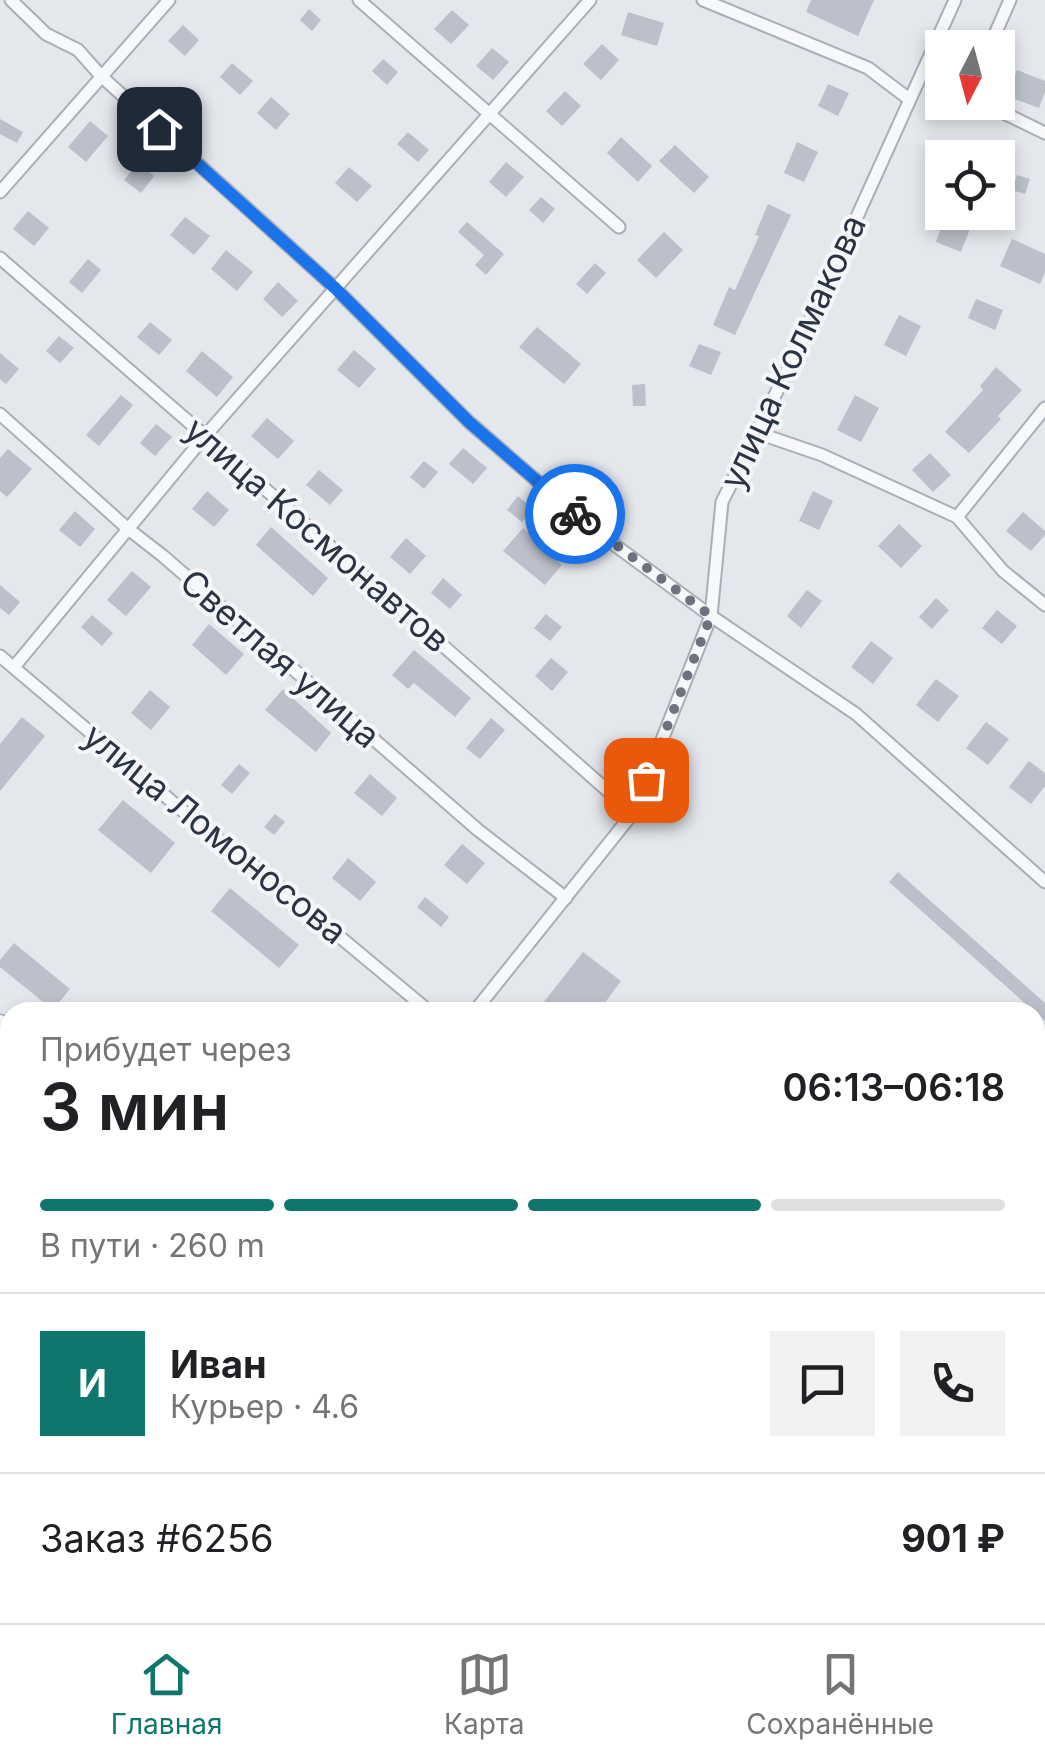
<!DOCTYPE html>
<html lang="ru">
<meta charset="utf-8">
<style>
body{margin:0;font-family:Inter,sans-serif;background:#f2f2f2;color:#202124;height:100vh;display:flex;flex-direction:column;font-size:38px;white-space:nowrap}
*{box-sizing:border-box;margin:0}
p{font-size:32px;color:#757577}
.icon{flex:none;width:55px;height:55px;fill:none;stroke:currentColor;stroke-width:2;stroke-linecap:round;stroke-linejoin:round}
.map{position:relative;flex:1;overflow:hidden}
.side{position:absolute;left:0px;top:1002px;width:1045px;height:622px;display:flex;flex-direction:column;background:#fff;border-radius:30px 30px 0 0;box-shadow:0 5px 15px #0003}
.side>*{flex:none}
.needle{width:65px;rotate:186deg}
.fabs{position:absolute;left:925px;top:30px;display:grid;gap:20px}
.fabs a{display:grid;place-items:center;width:90px;height:90px;border-radius:0px;background:#fff;box-shadow:0 5px 15px #0003;font-size:50px}
.pin{position:absolute;display:grid;place-items:center;width:85px;height:85px;color:#fff;margin:-42px;border-radius:20px;box-shadow:0 5px 15px #0006}
.courier{position:absolute;display:grid;place-items:center;width:100px;height:100px;margin:-50px;border:8px solid #1a73e8;border-radius:50%;background:#fff;color:#222;box-shadow:0 2px 12px #0007}
.overview em{font-style:normal;font-weight:600}
.overview div{display:flex;flex-direction:column-reverse}
.overview{display:flex;align-items:center;justify-content:space-between;height:170px;padding:0 40px}
h1{font-size:65px;font-weight:600;line-height:75px}
.bar{display:grid;grid-template-columns:repeat(4,1fr);gap:15px 10px;align-content:center;height:120px;padding:0 40px}
.bar i{height:12px;border-radius:8px;background:#e0e0e0}
.bar .active{background:#0f766e}
.bar p{grid-column:span 4}
.line{display:flex;align-items:center;gap:25px;padding:0 40px;border-top:2px solid #e0e0e0}
.line div{flex:1}
.round{display:grid;place-items:center;flex:none;width:105px;height:105px;border-radius:0px;background:#f2f2f2}
.tabs{display:flex;justify-content:space-around;align-items:center;height:140px;border-top:2px solid #e0e0e0;background:#fff;font-size:28px;color:#757577}
.tabs a{display:grid;justify-items:center;gap:5px}
.tabs .active{color:#0f766e}
.map>svg:first-child{display:block}
.building{fill:#bbc0ca}
.lines{fill:none;stroke-linecap:round;stroke-linejoin:round}
.street-casing{stroke:#a9aeb7;stroke-width:15}
.secondary-casing{stroke:#a9aeb7;stroke-width:21}
.street{stroke:#f7f8fa;stroke-width:11}
.secondary{stroke:#fff;stroke-width:18}
.done{stroke:#6c737f;stroke-width:10;stroke-dasharray:0 18}
.route{stroke:#1a73e8;stroke-width:12}
.labels{text-anchor:middle;stroke-width:8;stroke-linejoin:round;paint-order:stroke}
.street-label{font-size:35px;fill:#2b3445;stroke:#f4f6f9}
</style>
<div class="map">
<svg width="1045" height="1623" viewBox="0 0 1045 1623">
<rect width="100%" height="100%" fill="#e4e7ec"/>
<!-- building -->
<g class="building">
<polygon points="811,0 874,0 858,36 806,12"/>
<polygon points="309,9 321,20 312,31 300,20"/>
<polygon points="452,10 469,25 451,44 434,29"/>
<polygon points="628,12 664,23 657,46 621,35"/>
<polygon points="183,25 199,40 185,56 168,41"/>
<polygon points="602,44 619,60 601,80 583,64"/>
<polygon points="492,48 509,62 493,80 476,66"/>
<polygon points="383,59 398,72 387,85 372,71"/>
<polygon points="232,63 253,81 240,95 220,77"/>
<polygon points="1017,70 1045,81 1045,92 1039,108 1007,96"/>
<polygon points="828,84 849,93 838,116 818,106"/>
<polygon points="565,91 581,106 562,126 546,111"/>
<polygon points="271,97 290,114 276,130 257,113"/>
<polygon points="0,119 23,132 17,143 0,134"/>
<polygon points="90,121 108,136 86,162 68,147"/>
<polygon points="408,132 429,150 418,162 397,144"/>
<polygon points="621,137 652,166 638,182 607,153"/>
<polygon points="971,141 1012,157 1012,158 965,158"/>
<polygon points="797,142 818,152 804,182 784,173"/>
<polygon points="675,145 709,177 694,193 659,161"/>
<polygon points="506,162 524,177 506,197 489,182"/>
<polygon points="138,163 154,176 141,193 124,180"/>
<polygon points="349,167 372,186 357,202 335,183"/>
<polygon points="1017,175 1030,179 1025,194 1012,190"/>
<polygon points="541,197 555,209 543,223 529,210"/>
<polygon points="768,204 791,215 735,335 713,325 729,287 735,290 759,236 755,235"/>
<polygon points="28,211 49,228 34,246 13,229"/>
<polygon points="947,212 965,212 975,216 961,252 936,242"/>
<polygon points="185,217 210,236 194,255 170,235"/>
<polygon points="467,222 504,254 486,275 475,265 484,255 458,232"/>
<polygon points="664,232 683,250 656,278 637,260"/>
<polygon points="1012,239 1045,254 1045,272 1040,284 1000,266"/>
<polygon points="226,250 253,272 237,291 211,269"/>
<polygon points="88,259 101,270 82,293 69,282"/>
<polygon points="595,263 606,273 587,294 576,284"/>
<polygon points="278,282 298,301 282,317 263,299"/>
<polygon points="976,299 1003,310 995,330 968,318"/>
<polygon points="899,315 921,326 906,356 884,345"/>
<polygon points="150,322 172,340 159,355 137,337"/>
<polygon points="537,327 581,364 564,384 519,347"/>
<polygon points="59,336 74,348 60,363 46,351"/>
<polygon points="699,344 721,352 711,375 689,366"/>
<polygon points="354,350 376,369 359,388 337,370"/>
<polygon points="202,351 233,377 217,397 186,371"/>
<polygon points="0,353 19,369 6,384 0,379"/>
<polygon points="996,367 1022,390 998,416 1001,419 969,453 945,432 983,390 980,386"/>
<polygon points="645,384 646,406 633,406 632,385"/>
<polygon points="121,395 133,405 99,446 86,435"/>
<polygon points="855,395 879,408 861,442 837,430"/>
<polygon points="267,418 294,441 278,459 251,436"/>
<polygon points="156,424 172,437 155,456 140,443"/>
<polygon points="463,448 487,468 473,484 449,464"/>
<polygon points="8,449 32,469 7,497 0,491 0,458"/>
<polygon points="930,453 951,475 933,492 912,470"/>
<polygon points="424,461 438,472 424,489 410,477"/>
<polygon points="319,470 343,490 330,505 306,485"/>
<polygon points="207,491 229,510 214,527 192,509"/>
<polygon points="813,491 833,501 819,530 799,521"/>
<polygon points="518,496 533,509 522,522 507,510"/>
<polygon points="75,511 95,529 80,547 59,530"/>
<polygon points="1023,512 1045,531 1045,535 1031,551 1006,531"/>
<polygon points="899,524 922,546 901,568 878,546"/>
<polygon points="271,527 328,578 313,596 256,545"/>
<polygon points="523,528 538,540 535,543 562,565 545,585 503,551"/>
<polygon points="406,538 426,556 410,574 390,557"/>
<polygon points="132,571 151,587 126,616 107,600"/>
<polygon points="443,578 462,595 450,609 431,593"/>
<polygon points="0,585 20,602 9,615 0,608"/>
<polygon points="807,590 822,601 801,628 787,616"/>
<polygon points="936,598 949,610 932,629 919,617"/>
<polygon points="997,610 1017,626 1002,644 982,628"/>
<polygon points="546,614 562,627 550,641 534,628"/>
<polygon points="92,615 113,633 102,646 81,627"/>
<polygon points="209,624 244,654 226,675 192,645"/>
<polygon points="871,641 893,658 873,684 851,667"/>
<polygon points="414,650 471,698 455,717 414,683 408,689 392,675"/>
<polygon points="551,658 568,672 552,691 535,676"/>
<polygon points="936,679 959,696 938,722 916,705"/>
<polygon points="283,689 331,733 316,752 265,710"/>
<polygon points="150,690 170,707 151,730 131,713"/>
<polygon points="22,717 45,736 0,791 0,744"/>
<polygon points="491,718 505,730 480,759 466,748"/>
<polygon points="986,722 1009,739 988,765 966,748"/>
<polygon points="1029,761 1045,773 1045,786 1031,804 1009,787"/>
<polygon points="239,764 250,773 232,794 221,785"/>
<polygon points="370,774 397,798 382,816 354,793"/>
<polygon points="123,800 175,843 151,873 98,830"/>
<polygon points="275,814 285,822 274,835 264,827"/>
<polygon points="462,844 485,863 467,884 444,865"/>
<polygon points="348,858 376,882 360,901 332,878"/>
<polygon points="898,872 1045,1003 1045,1021 889,882"/>
<polygon points="230,888 299,945 279,968 211,911"/>
<polygon points="425,897 449,917 441,927 417,907"/>
<polygon points="14,943 70,989 53,1010 0,967 0,960"/>
<polygon points="583,952 621,981 604,1004 615,1012 536,1012"/>
<polygon points="0,1600 10,1610 10,1615 17,1616 11,1623 0,1623"/>
</g>
<g class="lines">
<defs>
<g id="street">
<polyline points="11,0 46,34 78,50 101,76 335,288 469,422 589,526 711,616 856,714 1045,882"/>
<polyline points="359,0 619,227"/>
<polyline points="703,0 868,68 909,99"/>
<polyline points="989,48 1010,0"/>
<polyline points="981,102 1045,133"/>
<polyline points="0,192 169,0"/>
<polyline points="0,258 205,436 633,813"/>
<polyline points="0,414 127,528 163,556 478,830 566,898"/>
<polyline points="755,432 822,455 957,517 1003,571 1045,605"/>
<polyline points="957,517 1045,408"/>
<polyline points="0,656 209,833 245,858 430,1012"/>
<polyline points="14,667 205,436 590,0"/>
<polyline points="474,1012 633,813 711,616 722,502 790,365 955,0"/>
<polyline points="0,1246 10,1233"/>
<polyline points="0,1552 10,1540"/>
<polyline points="0,1578 10,1587"/>
<polyline points="43,1615 53,1623"/>
<polyline points="192,1623 199,1615"/>
<polyline points="424,1623 431,1615"/>
<polyline points="658,1623 665,1615"/>
</g>
<g id="secondary">
<polyline points="0,1024 10,1032"/>
<polyline points="717,1615 727,1623"/>
</g>
</defs>
<!-- street casing -->
<use href="#street" class="street-casing"/>
<!-- secondary casing -->
<use href="#secondary" class="secondary-casing"/>
<!-- street -->
<use href="#street" class="street"/>
<!-- secondary -->
<use href="#secondary" class="secondary"/>
</g>
<g class="lines">
<!-- done -->
<polyline class="done" points="575,514 711,616 646,780"/>
<!-- route -->
<polyline class="route" points="159,129 335,288 469,422 575,514"/>
</g>
<g class="labels">
<!-- street labels -->
<g class="street-label">
<text transform="translate(793 352) rotate(-65)" y="12">улица Колмакова</text>
<text transform="translate(317 535) rotate(41)" y="12">улица Космонавтов</text>
<text transform="translate(280 659) rotate(41)" y="12">Светлая улица</text>
<text transform="translate(215 834) rotate(39)" y="12">улица Ломоносова</text>
</g>
</g>
</svg>
<div class="fabs">
<a><svg class="needle" viewBox="-14 -14 28 28"><path d="M0-13l5 13h-10z" fill="#e53935"/><path d="M0 13l5-13h-10z" fill="#757577"/></svg></a>
<a><svg class="icon" aria-label="locate" viewBox="0 0 24 24"><circle cx="12" cy="12" r="6"/><path d="M12 2v4M12 18v4M2 12h4M18 12h4"/></svg></a>
</div>
<div class="pin" style="left:646px;top:780px;background:#ea580c"><svg class="icon" aria-label="bag" viewBox="0 0 24 24"><path d="M5 8h14l-1 12H6zM9 8a3 3 0 0 1 6 0"/></svg></div>
<div class="pin" style="left:159px;top:129px;background:#1f2937"><svg class="icon" aria-label="home" viewBox="0 0 24 24"><path d="M3 11l9-7 9 7M6 9v11h12V9"/></svg></div>
<div class="courier" style="left:575px;top:514px"><svg class="icon" aria-label="bike" viewBox="0 0 24 24"><circle cx="6" cy="16" r="4"/><circle cx="18" cy="16" r="4"/><path d="M6 16l4-8h5l3 8M10 8l3 8H6M13 5h3"/></svg></div>
<section class="side">
<div class="overview"><div><h1>3 мин</h1><p>Прибудет через</p></div><em>06:13–06:18</em></div>
<div class="bar"><i class="active"></i><i class="active"></i><i class="active"></i><i></i><p>В пути · 260 m</p></div>
<div class="line" style="height:180px"><b class="round" style="background:#0f766e;color:#fff">И</b><div><b>Иван</b><p>Курьер · 4.6</p></div><a class="round"><svg class="icon" aria-label="chat" viewBox="0 0 24 24"><path d="M4 5h16v11H9l-5 4z"/></svg></a><a class="round"><svg class="icon" aria-label="phone" viewBox="0 0 24 24"><path d="M5 4h4l2 5-3 2q2 4 5 5l2-3 5 2v4C11 20 4 13 5 4z"/></svg></a></div>
<div class="line" style="height:130px"><div>Заказ #6256</div><b>901 ₽</b></div>
</section>
</div>
<nav class="tabs">
<a class="active"><svg class="icon" aria-label="home" viewBox="0 0 24 24"><path d="M3 11l9-7 9 7M6 9v11h12V9"/></svg>Главная</a>
<a><svg class="icon" aria-label="map" viewBox="0 0 24 24"><path d="M3 6l6-2 6 2 6-2v14l-6 2-6-2-6 2zM9 4v14M15 6v14"/></svg>Карта</a>
<a><svg class="icon" aria-label="saved" viewBox="0 0 24 24"><path d="M7 4h10v16l-5-4-5 4z"/></svg>Сохранённые</a>
</nav>
